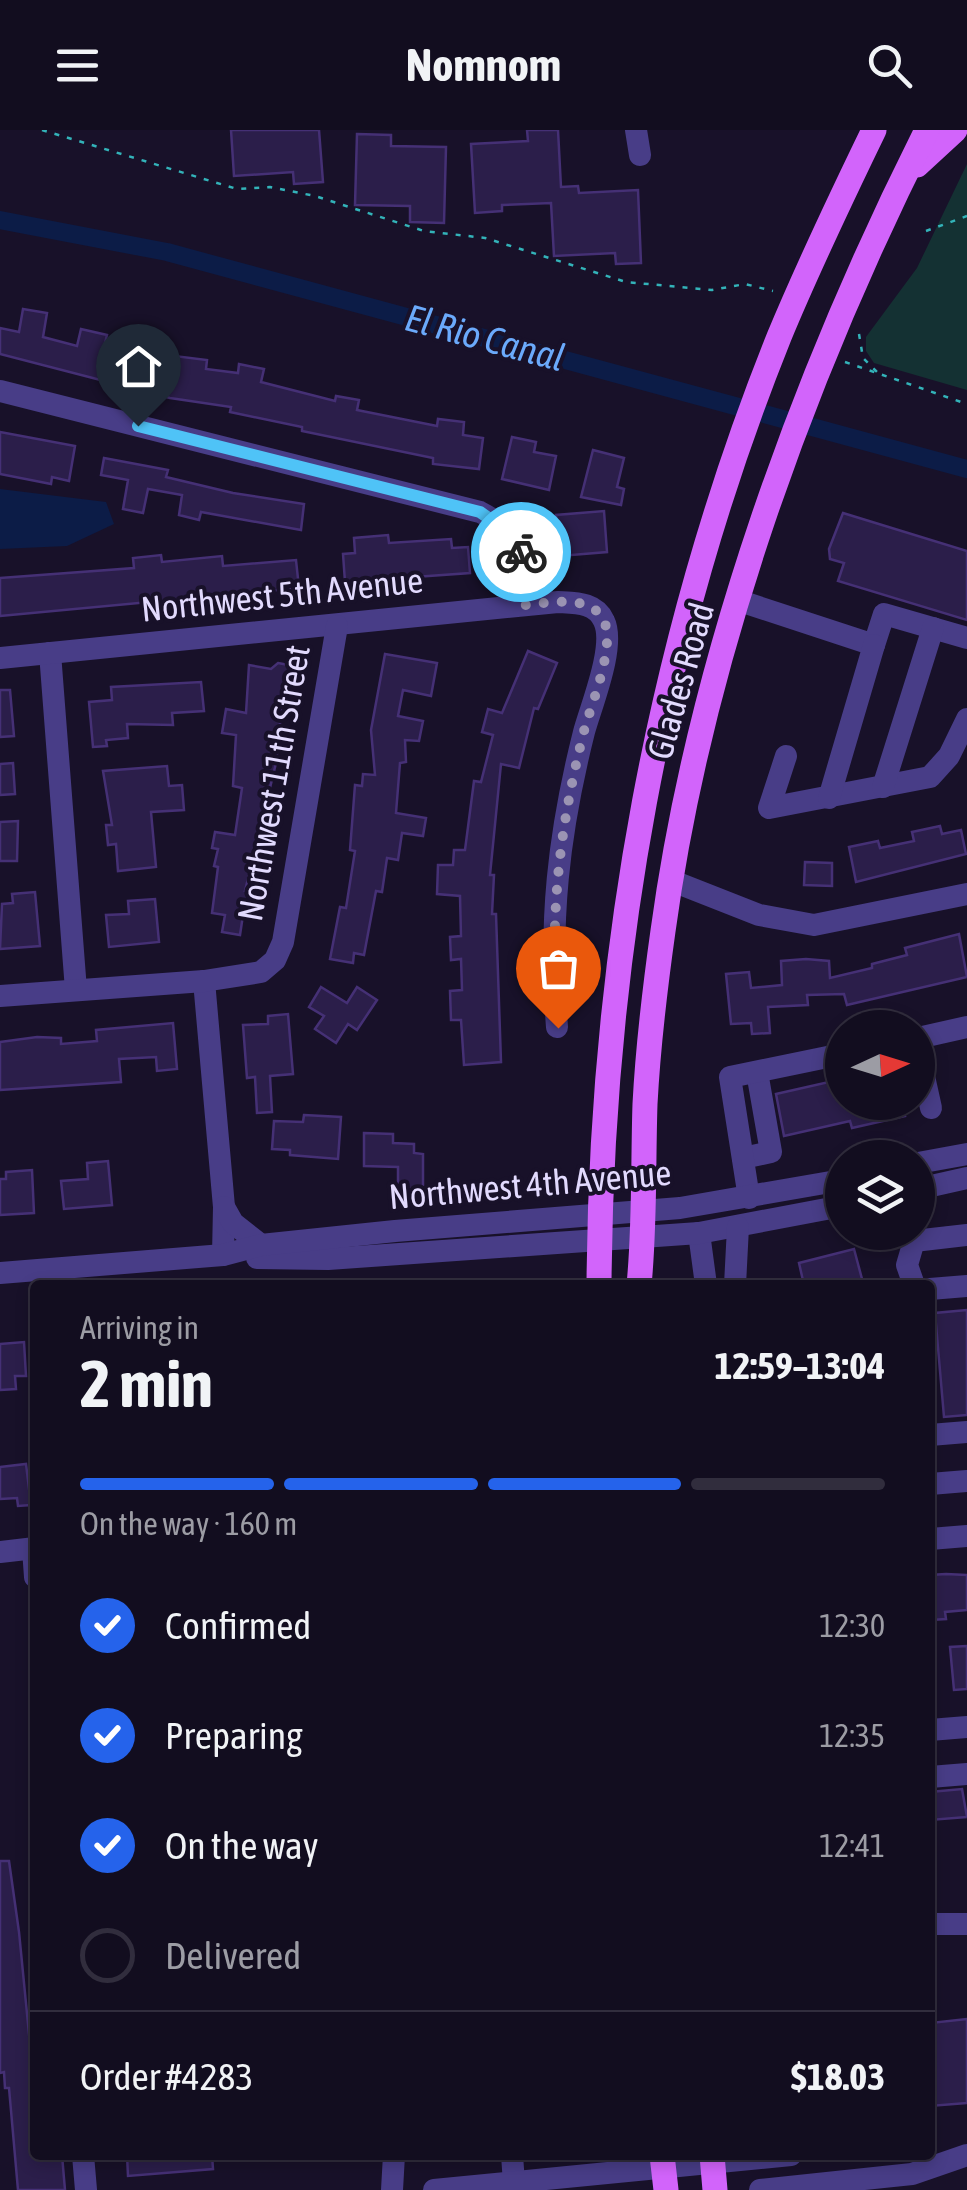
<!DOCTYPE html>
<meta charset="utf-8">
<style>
body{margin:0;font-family:"Asap Condensed",sans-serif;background:#1b1628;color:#f1f3f6;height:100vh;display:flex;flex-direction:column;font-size:38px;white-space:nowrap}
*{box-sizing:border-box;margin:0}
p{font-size:32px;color:#9c9ca4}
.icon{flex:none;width:55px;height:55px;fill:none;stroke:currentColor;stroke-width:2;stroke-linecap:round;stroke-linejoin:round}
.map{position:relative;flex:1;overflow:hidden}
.panel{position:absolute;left:30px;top:1150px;width:905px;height:880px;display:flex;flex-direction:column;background:#120d1f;border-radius:10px;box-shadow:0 5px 15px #0003,0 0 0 2px #312d3d}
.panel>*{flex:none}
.needle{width:65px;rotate:86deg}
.fabs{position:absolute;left:825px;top:880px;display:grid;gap:20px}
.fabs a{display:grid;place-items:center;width:110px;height:110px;border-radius:50%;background:#120d1f;box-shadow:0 5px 15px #0003,0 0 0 2px #312d3d;font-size:50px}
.pin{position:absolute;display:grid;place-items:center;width:85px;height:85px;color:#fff;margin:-102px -42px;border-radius:50% 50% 50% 0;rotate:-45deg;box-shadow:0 0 10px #0007}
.pin .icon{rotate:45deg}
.courier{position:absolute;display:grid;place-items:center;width:100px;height:100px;margin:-50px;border:8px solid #4fc3f7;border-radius:50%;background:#fff;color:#222;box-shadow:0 2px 12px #0007}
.overview em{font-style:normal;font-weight:700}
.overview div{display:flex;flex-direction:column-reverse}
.overview{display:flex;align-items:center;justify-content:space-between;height:170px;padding:0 50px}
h1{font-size:65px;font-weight:700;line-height:75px}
.bar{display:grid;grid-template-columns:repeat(4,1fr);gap:15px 10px;align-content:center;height:120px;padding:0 50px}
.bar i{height:12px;border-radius:8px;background:#312d3d}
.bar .selected{background:#2563eb}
.bar p{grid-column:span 4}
.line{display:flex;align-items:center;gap:25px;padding:0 50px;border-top:2px solid #312d3d}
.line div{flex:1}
ol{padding:0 50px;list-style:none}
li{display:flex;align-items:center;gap:30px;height:110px}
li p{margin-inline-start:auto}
li .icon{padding:10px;border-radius:50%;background:#2563eb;color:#fff;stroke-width:4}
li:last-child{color:#9c9ca4}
li i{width:55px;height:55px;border:5px solid #312d3d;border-radius:50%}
header{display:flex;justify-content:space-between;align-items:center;height:130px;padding:0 50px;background:#120d1f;font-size:45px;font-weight:700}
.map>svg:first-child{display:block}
.green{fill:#143133}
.water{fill:#0c1c47}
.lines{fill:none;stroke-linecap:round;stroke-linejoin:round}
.canal{stroke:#0c1c47;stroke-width:18}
.building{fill:#2b1e4a;stroke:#453075;stroke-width:2.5}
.path{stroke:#33b3b9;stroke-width:2.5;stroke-dasharray:5 8;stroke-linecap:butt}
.minor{stroke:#483d87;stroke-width:22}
.major{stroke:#d264fb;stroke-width:25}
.done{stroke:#9b94b3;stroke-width:10;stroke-dasharray:0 18}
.route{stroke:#4fc3f7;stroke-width:12}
.labels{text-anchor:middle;stroke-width:8;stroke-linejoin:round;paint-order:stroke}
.street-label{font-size:35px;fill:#e2dafe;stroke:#181129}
.water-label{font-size:38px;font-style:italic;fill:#6baafb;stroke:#181129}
</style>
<header><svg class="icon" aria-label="menu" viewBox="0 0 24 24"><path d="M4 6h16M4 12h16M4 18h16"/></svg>Nomnom<svg class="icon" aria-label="search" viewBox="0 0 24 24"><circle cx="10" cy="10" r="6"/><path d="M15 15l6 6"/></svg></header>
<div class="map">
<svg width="967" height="2060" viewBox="0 0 967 2060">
<rect width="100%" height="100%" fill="#181129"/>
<!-- green -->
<polygon class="green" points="967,34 967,260 874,233 866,221 866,207 917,138"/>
<!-- water -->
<polygon class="water" points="0,359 106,372 114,394 67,416 0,419"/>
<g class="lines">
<!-- canal -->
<polyline class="canal" points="0,90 167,122 967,339"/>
</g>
<!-- building -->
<g class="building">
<polygon points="231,0 319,0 323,52 294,54 293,42 234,46"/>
<polygon points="527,0 558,0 561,57 578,56 579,63 638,60 641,133 616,134 615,123 554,126 551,73 502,75 502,81 475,83 471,14 528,11"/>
<polygon points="357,4 391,5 391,16 446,17 444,93 410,92 410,76 355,75"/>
<polygon points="23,179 47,183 43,207 77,216 81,199 107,205 104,217 138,225 141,213 167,220 166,225 207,230 206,239 238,243 239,234 264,239 261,252 335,271 336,266 359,270 357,280 437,296 438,289 464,292 463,305 483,308 479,339 433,334 433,328 302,301 302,297 230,282 231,277 170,268 0,224 0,198 19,202"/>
<polygon points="0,302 75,316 69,351 52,347 51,354 0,344"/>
<polygon points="512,307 536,312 534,322 556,326 549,360 502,349"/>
<polygon points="593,320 624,328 617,357 624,359 621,375 581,367"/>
<polygon points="104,328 168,340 166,347 233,363 304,374 301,400 201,382 199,390 179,385 182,365 148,359 143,383 123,379 128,350 101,345"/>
<polygon points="604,381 607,422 560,426 556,385"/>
<polygon points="843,383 967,421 967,490 838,451 844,433 830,429 829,419"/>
<polygon points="388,405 389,413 451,409 452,418 468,417 470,443 345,452 343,424 355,423 354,408"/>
<polygon points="161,425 162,432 222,426 223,436 296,430 299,458 0,486 0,448 134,438 133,428"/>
<polygon points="528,521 557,533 538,579 534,578 519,638 501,634 490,745 494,745 492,784 496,784 501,932 464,935 461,890 451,890 450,861 462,860 461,829 451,830 450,807 461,806 460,766 437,764 438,735 453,735 454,720 465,720 474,651 481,652 493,605 482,602 488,579 502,583"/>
<polygon points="385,524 437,533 431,566 403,560 398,586 423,591 419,611 405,610 406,632 400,633 396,683 426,688 423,706 402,703 398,730 387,728 382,762 376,761 364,825 354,823 353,833 330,829 340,777 346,778 355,721 350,720 355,655 362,656 363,644 375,645 371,600"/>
<polygon points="278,533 299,537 291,575 282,574 276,633 245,761 256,763 253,786 243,785 240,805 222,802 225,785 212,783 218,737 214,736 218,719 212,718 215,702 235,705 242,658 233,656 236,605 222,603 226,579 246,583 249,535 271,539"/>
<polygon points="201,552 204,581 172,583 173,595 127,594 128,608 106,610 107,616 93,617 89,572 112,570 111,557"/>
<polygon points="0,560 10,560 14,606 0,607"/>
<polygon points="13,633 15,664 0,665 0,634"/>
<polygon points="167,636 169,656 182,655 184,680 151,682 156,737 118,741 116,714 108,715 106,695 112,695 103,641"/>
<polygon points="18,691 17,731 0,731 0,692"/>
<polygon points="940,696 942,704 961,700 966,724 856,752 849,717 878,711 880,718 914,711 912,702"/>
<polygon points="805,732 832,733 832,756 804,755"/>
<polygon points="35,762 40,816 0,819 2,774 13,773 12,764"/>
<polygon points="155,769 159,812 109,817 106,785 129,784 128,771"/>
<polygon points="959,804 967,847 847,875 844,864 807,865 808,875 768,877 770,903 752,904 751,893 731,894 726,844 749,842 751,858 782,855 781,831 806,829 829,831 830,848 872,838 872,834 907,825 905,818"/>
<polygon points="321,857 347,873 357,857 377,870 357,900 348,894 336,913 315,899 324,886 309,877"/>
<polygon points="288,884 293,944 270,946 272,982 257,983 255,947 247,948 243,895 268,894 268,886"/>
<polygon points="173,893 177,939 157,941 156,927 119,929 121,952 0,960 0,912 37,907 61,908 61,914 97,911 96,900"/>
<polygon points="842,949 842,972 902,972 905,986 852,998 850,991 784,1006 776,964"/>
<polygon points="304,985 341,987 338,1029 290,1025 290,1020 272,1019 274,991 303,992"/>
<polygon points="364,1003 393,1004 393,1013 414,1014 414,1023 423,1024 423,1059 398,1058 398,1037 364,1036"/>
<polygon points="108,1031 112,1075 64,1079 61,1051 88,1049 87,1033"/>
<polygon points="32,1040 34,1083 0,1085 0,1049 6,1049 6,1042"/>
<polygon points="854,1119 862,1149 804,1155 799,1133"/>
<polygon points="967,1180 967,1285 944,1287 935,1183"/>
<polygon points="24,1212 26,1246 15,1246 16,1259 0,1260 0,1214"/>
<polygon points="26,1334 31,1375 18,1376 17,1368 0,1369 0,1337"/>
<polygon points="946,1444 967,1445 967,1480 945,1482 946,1489 931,1490 930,1445"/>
<polygon points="967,1516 967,1559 954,1560 950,1517"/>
<polygon points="962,1659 967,1687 930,1690 930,1662"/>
<polygon points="0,1731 9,1731 19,1802 35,1965 35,2025 62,2025 65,2060 18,2060 9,1958 5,1958 4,1942 0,1943"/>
<polygon points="967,1889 967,1973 930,1976 930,1893"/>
<polygon points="127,2025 212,2025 213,2039 128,2046"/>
</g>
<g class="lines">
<!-- path -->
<g class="path">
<polyline points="42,0 237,59 270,57 315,66 424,101 485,108 626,152 712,160 745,154 773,161"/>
<polyline points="926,101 967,86"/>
<polyline points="859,204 863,228 877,242"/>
<polyline points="845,232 967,274"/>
</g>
<!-- minor -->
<g class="minor">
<polyline points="636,0 640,25"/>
<path d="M0 261 480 382C522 403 522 432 525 475"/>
<polyline points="740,471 874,515 884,484 967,508"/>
<polyline points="50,523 76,860"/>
<path d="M0 528 558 472C575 473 596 472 604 491 616 516 591 576 584 602 558 705 549 792 557 897"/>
<polyline points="786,626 769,678 930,647 949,626 967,589"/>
<polyline points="883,657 933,498"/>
<polyline points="829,668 874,515"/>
<polyline points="670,750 759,785 814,795 967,764"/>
<polyline points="204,851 224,1077 223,1125"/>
<polyline points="0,866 204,851 261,842 275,830 283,812 337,496"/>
<polyline points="918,908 967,897"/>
<polyline points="918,919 931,978"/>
<polyline points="743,1028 771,1022 757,942"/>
<polyline points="918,1033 967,1024"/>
<polyline points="918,1059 967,1048"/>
<polyline points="749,1068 730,947 842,924"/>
<polyline points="224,1077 233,1093 261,1115"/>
<polyline points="699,1103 706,1155"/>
<polyline points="257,1128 328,1129 699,1103 842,1076"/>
<polyline points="0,1143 223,1125 261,1115 395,1101 680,1078 842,1050"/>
<polyline points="735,1155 738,1097"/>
<polyline points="914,1155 907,1135 914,1111 967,1105"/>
<polyline points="930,1159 967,1156"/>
<polyline points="930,1305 967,1302"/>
<polyline points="930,1354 967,1351"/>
<polyline points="930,1409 967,1406"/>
<polyline points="33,1419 35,1447"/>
<polyline points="0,1422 35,1418"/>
<polyline points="930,1600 967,1597"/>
<polyline points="930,1647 967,1644"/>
<polyline points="930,1794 967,1794"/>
<polyline points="83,2025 86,2060"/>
<polyline points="512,2025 514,2053"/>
<polyline points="392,2060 394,2025"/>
<polyline points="434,2060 791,2025"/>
<polyline points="760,2060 912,2044 967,2025"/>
</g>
<!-- major -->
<g class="major">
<polyline points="917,35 955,0"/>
<path d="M599 1155C601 831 658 508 779 207 808 137 841 68 874 0"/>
<path d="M639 1155C645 1095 643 1034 645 974 648 916 655 858 663 801 700 529 804 244 927 0"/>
<polyline points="662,2025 666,2060"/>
<polyline points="712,2025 715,2060"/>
</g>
</g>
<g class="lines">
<!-- done -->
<path class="done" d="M521 422 525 475C549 473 589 464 603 489 617 513 591 575 584 601 558 704 549 791 558 898"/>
<!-- route -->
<polyline class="route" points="138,296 480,382 514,406 521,422"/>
</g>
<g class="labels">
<!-- street labels -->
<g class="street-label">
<text transform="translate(282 465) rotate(-6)" y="12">Northwest 5th Avenue</text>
<text transform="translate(681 551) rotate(-74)" y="12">Glades Road</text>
<text transform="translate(274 653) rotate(-80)" y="12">Northwest 11th Street</text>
<text transform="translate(530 1055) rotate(-5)" y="12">Northwest 4th Avenue</text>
</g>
<!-- water labels -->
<g class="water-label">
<text transform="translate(485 208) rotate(15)" y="13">El Rio Canal</text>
</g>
</g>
</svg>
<div class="fabs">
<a><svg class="needle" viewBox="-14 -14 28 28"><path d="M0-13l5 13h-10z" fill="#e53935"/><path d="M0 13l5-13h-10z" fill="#9c9ca4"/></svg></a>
<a><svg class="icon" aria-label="layers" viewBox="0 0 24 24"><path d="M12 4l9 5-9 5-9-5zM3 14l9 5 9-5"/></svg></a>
</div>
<div class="pin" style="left:558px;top:898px;background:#ea580c"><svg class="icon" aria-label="bag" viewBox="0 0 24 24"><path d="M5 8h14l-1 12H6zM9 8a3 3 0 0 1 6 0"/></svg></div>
<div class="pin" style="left:138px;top:296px;background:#1f2937"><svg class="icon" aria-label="home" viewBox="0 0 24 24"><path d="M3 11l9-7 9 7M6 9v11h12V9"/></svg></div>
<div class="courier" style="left:521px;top:422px"><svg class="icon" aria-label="bike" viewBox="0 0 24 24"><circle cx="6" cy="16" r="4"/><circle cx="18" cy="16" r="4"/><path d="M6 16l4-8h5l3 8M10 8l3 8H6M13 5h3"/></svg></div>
<section class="panel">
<div class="overview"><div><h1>2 min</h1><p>Arriving in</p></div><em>12:59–13:04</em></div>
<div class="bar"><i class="selected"></i><i class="selected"></i><i class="selected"></i><i></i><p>On the way · 160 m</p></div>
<ol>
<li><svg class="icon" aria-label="check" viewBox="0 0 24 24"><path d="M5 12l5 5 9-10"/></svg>Confirmed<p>12:30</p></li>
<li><svg class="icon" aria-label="check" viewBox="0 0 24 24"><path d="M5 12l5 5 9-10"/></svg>Preparing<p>12:35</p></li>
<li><svg class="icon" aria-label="check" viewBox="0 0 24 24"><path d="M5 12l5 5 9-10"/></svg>On the way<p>12:41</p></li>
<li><i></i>Delivered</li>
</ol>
<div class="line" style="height:130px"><div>Order #4283</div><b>$18.03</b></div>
</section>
</div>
